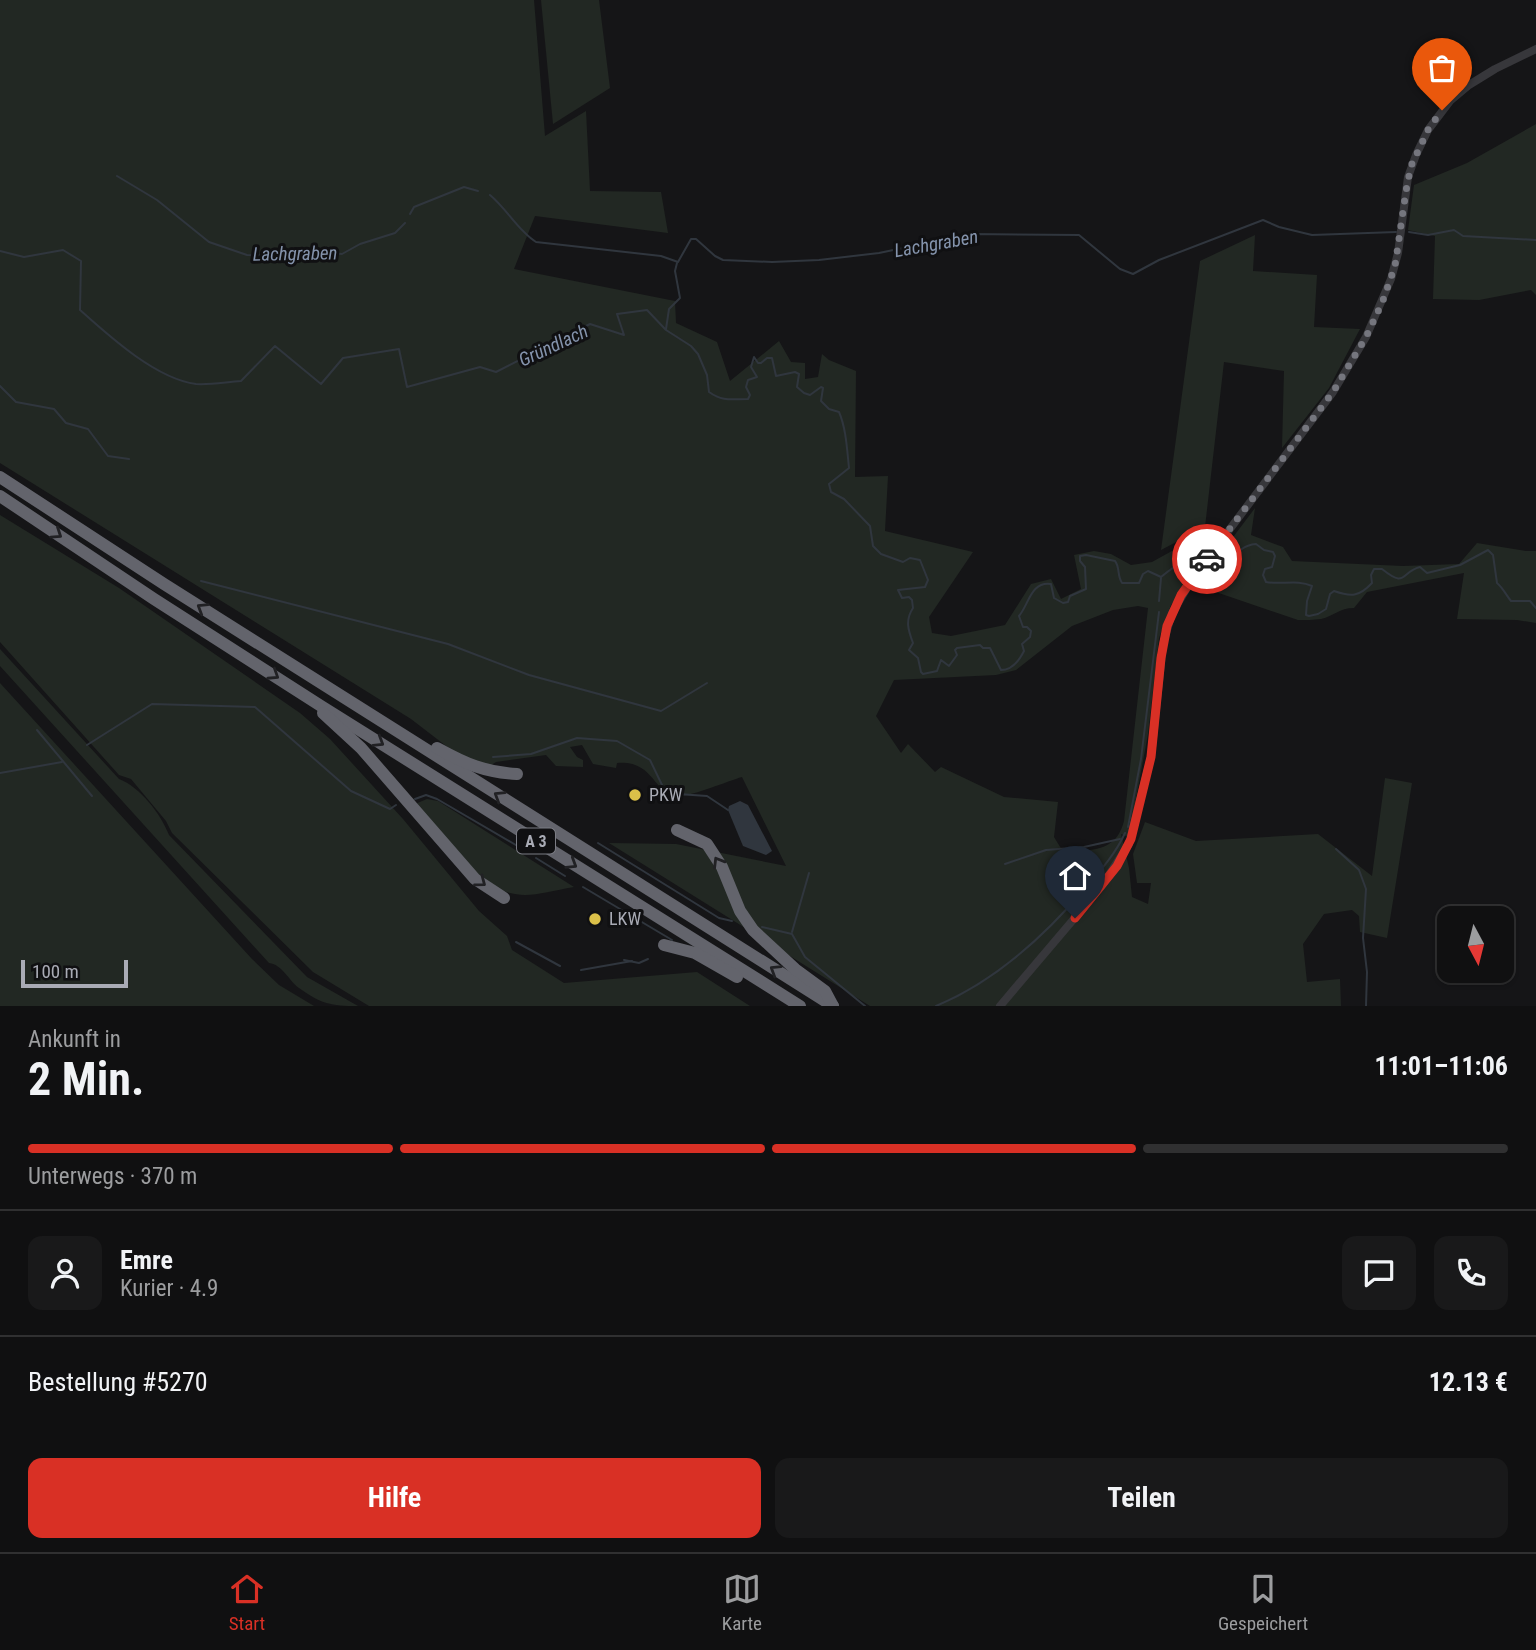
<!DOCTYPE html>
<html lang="de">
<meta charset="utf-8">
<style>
body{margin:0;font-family:"Roboto Condensed",sans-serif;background:#19191a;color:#f1f3f6;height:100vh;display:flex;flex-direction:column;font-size:26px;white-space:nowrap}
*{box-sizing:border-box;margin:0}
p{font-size:23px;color:#9c9d9f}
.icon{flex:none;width:38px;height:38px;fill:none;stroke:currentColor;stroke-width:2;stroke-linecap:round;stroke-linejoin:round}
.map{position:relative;height:1006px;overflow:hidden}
.panel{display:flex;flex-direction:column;background:#101011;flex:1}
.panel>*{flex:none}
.needle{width:46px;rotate:173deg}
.buttons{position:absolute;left:1437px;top:906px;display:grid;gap:14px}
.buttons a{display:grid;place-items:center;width:77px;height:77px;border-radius:14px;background:#101011;box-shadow:0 2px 5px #0004,0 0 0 2px #303031;font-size:35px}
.scale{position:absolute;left:21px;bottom:18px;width:107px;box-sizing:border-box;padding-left:7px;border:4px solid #a9abb5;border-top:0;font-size:19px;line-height:24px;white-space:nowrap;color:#a9abb5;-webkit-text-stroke:5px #101012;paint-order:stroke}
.pin{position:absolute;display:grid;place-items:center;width:60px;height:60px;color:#fff;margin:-72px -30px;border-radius:50% 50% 50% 0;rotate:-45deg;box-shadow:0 0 7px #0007}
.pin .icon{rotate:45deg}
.courier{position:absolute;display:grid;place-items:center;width:70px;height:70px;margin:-35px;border:5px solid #d93025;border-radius:50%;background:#fff;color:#222;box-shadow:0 2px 9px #0007}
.summary em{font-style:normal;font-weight:700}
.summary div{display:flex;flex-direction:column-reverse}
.summary{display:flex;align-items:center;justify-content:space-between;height:119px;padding:0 28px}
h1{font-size:46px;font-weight:700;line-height:52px}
.bar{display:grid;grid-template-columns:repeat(4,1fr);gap:10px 7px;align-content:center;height:84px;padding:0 28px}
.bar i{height:9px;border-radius:5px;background:#303031}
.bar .active{background:#d93025}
.bar p{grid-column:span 4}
.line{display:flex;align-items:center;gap:18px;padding:0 28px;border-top:2px solid #303031}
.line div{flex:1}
.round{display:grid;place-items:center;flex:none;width:74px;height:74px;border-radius:14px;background:#19191a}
.action{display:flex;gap:14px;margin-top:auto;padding:14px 28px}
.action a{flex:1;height:80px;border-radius:14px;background:#d93025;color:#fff;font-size:28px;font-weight:700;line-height:80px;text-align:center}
.action a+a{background:#19191a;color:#f1f3f6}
.tab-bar{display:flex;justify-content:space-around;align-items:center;height:98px;border-top:2px solid #303031;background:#101011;font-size:19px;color:#9c9d9f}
.tab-bar a{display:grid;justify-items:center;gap:4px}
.tab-bar .active{color:#d93025}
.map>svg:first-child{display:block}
.green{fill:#222823;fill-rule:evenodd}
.water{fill:#30363e}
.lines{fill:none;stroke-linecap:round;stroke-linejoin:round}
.stream{stroke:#30363e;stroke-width:2}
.tertiary{stroke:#37373b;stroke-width:8}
.motorway{stroke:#63646c;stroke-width:12}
.oneway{stroke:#212124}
.done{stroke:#75767e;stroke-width:7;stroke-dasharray:0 12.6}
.route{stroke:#d93025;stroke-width:9}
.poi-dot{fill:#dbc049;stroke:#101012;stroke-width:2.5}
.labels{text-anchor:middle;stroke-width:6;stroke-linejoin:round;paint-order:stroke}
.shield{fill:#101012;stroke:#7b7c84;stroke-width:2}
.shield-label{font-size:16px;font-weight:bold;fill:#a9abb5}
.poi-label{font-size:18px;fill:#a9abb5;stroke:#101012;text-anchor:start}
.water-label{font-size:19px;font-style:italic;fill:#8493ac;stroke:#101012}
</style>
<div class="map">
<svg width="1536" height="1006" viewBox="0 0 1536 1006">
<rect width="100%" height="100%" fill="#151517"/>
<!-- green -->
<g class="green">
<path d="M0 0H534L545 136 586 111 590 191 661 192 668 233 535 216 514 269 675 301 676 323 717 342 730 381 779 341 791 362 805 363V379L818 377 822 354 829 360 856 371 855 477 888 476 885 531 973 552 929 617 932 633 951 636 1005 625 1031 584 1051 579 1061 599 1081 589 1074 555 1094 551 1111 554 1131 565 1152 562 1217 526 1223 529 1171 605 1159 638 1148 734 1131 825 1128 837 1121 834 1129 868 1132 897 1148 904 1151 883H1137L1133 854 1145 822 1196 841 1318 834 1372 876 1385 778 1412 783 1387 938 1360 932 1359 916 1352 910 1324 914 1303 944 1307 982 1340 979 1341 1006H870L609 843 676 844 786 866 742 777C728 781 690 797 678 796 652 794 655 760 617 763L616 768 593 764 582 745 570 747 577 757 583 760V767L556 766 546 755 496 762 490 766 463 759 411 719 0 463ZM1138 606 1148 608 1124 821C1116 853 1090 851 1062 850L1054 837 1058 802 1004 797 941 767 935 772 908 744 901 753 876 716 894 680 996 675 1016 670 1072 626 1113 610Z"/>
<polygon points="541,0 599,0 610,88 553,124"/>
<polygon points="1536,124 1536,295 1531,290 1479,300 1433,299 1435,236 1408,230 1414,185 1467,163"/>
<polygon points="1255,235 1253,271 1317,275 1314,327 1360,329 1329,388 1282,448 1284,371 1224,362 1205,527 1161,550 1200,261"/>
<path d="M1255 508 1251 535 1283 547 1292 561 1403 566 1459 564 1477 543 1526 551H1536V623L1517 620 1457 619 1464 573 1367 592 1354 608C1339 608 1334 616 1321 619 1314 620 1305 620 1298 620L1210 590 1200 581Z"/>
<polygon points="0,515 119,588 300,713 330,739 403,819 479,911 507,936 512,950 564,983 697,972 750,1006 369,1006 313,972 172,833 166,821 131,779 119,775 0,642"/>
<path d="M0 649 119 779C140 787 161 814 169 835L307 977 358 1006C331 1006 321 1004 299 988 288 980 283 965 269 963L0 666Z"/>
<polygon points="0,683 252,959 279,985 314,1006 0,1006"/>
<path d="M427 799 438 801 574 887C534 894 516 904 481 878L415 804Z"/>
</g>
<!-- water -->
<polygon class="water" points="740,801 748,805 772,851 766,855 743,846 728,810 729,806"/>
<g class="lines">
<!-- stream -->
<g class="stream">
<polyline points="117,176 157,200 209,242 247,255 290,256 307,250 342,254 360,244 395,233 405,223"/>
<path d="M490 195C507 209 518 231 536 242L661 256 678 262 691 239H696L715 256 723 260 772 262 819 260 879 253 970 234 1079 235 1120 269 1133 274 1159 260 1263 220 1279 227 1312 235 1396 232"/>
<polyline points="410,214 414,207 464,187 478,191"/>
<polyline points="1409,232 1428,235 1454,230 1463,236 1536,240"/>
<path d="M0 251 24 257 63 250 81 261 80 310C109 336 156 379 196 384 210 385 226 382 241 381L275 346 321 384 343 358 399 349 407 387 480 367 496 372 590 324 624 335 617 314 647 310 666 330 691 346 698 354 707 375 709 392C723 402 732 399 748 399L750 395 746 387 748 380 757 377 751 367 754 357 758 363H761L767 358H772L776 376 795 372 799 374 797 387 804 393 810 395 821 387 823 388 821 401 829 409 839 412C846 428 847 449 849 468L829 484 831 492 844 499 870 526 873 546 881 554 903 562 910 558 920 560 928 580 925 587 898 590 902 598 909 597 912 600 913 608C905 620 908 630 913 643L909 650 918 658 921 672 923 674 937 671 941 660 949 666 957 655 955 650 957 648 980 645 983 648H990L1001 670C1012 670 1019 661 1024 651L1022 644 1030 637 1031 631 1027 627H1023L1019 616C1029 604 1031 581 1051 584L1054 598 1063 603 1068 602 1070 596 1086 589 1085 567 1080 561V556L1086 555 1115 561C1120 567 1117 576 1122 583H1139L1143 574 1148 571 1161 577C1172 568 1188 555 1204 559"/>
<polyline points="666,329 669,309 680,298 675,271 677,263"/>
<polyline points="0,386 16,402 54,409 66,423 88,429 108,456 129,459"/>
<path d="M1209 561 1220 565 1227 564C1235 555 1242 545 1256 544L1264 550 1273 552 1275 556 1272 567 1265 569 1263 575 1266 582C1282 585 1297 579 1312 586L1307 601 1306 615 1309 616 1318 614 1326 609 1330 594 1334 591C1351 597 1359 597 1372 583L1371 575 1374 569H1382C1407 589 1400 572 1420 567L1427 573 1460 565 1488 550 1493 555 1497 583C1503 588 1506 595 1511 601H1530L1536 608"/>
<polyline points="201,581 448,644 529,675 661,711 707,683"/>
<polyline points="1159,601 1161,578"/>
<polyline points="37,730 92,796"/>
<polyline points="87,745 152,704 255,707 351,791 390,809 396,805"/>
<polyline points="493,757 531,754 577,738 617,741 650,760 663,787 678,794 707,796 728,810"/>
<polyline points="0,773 62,762"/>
<polyline points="415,799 426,795 437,799 521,848"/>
<polyline points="1128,827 1141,759 1159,612"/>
<polyline points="598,843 719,918 732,921"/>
<polyline points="1336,849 1359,870 1366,889 1363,938 1367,972 1366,1006"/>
<polyline points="536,858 565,876"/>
<polyline points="1005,864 1046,850 1084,847 1120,839"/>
<polyline points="583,887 672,940"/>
<polyline points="762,927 792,934 805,957 865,1006"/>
<polyline points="792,932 809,873"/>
<polyline points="516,942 560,966"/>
<polyline points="624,960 639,963 648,959"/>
<polyline points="581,970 632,961"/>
<path d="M936 1006C996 981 1045 936 1087 886 1101 870 1116 853 1125 833"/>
</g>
<!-- tertiary -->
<polyline class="tertiary" points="1000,1006 1101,887 1129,844 1151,757 1163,644 1172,613 1193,578 1333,392 1366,337 1391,279 1398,253 1408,177 1416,155 1428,130 1450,101 1469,85 1495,69 1536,49"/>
<!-- motorway -->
<g class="motorway">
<polyline points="0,477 164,584 833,1006"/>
<polyline points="0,496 154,599 321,706 800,1006"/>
<polyline points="323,713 361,748 475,879 504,898"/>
<path d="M437 748C466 764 484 772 517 774"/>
<polyline points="677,830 707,844 722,867 740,911 753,930 795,969 825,991 833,1006"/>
<polyline points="664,945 695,953 737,977"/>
</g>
</g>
<!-- one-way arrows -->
<defs><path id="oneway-chevron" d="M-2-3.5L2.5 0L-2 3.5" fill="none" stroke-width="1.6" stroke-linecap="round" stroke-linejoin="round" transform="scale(1.75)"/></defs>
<g class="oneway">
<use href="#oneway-chevron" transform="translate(57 534) rotate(34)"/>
<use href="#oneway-chevron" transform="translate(202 608) rotate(-148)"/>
<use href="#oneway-chevron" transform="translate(274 675) rotate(33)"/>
<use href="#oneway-chevron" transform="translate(379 742) rotate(32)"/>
<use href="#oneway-chevron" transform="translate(499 796) rotate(-148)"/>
<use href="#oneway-chevron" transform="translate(718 862) rotate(-121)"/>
<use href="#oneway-chevron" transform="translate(572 864) rotate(32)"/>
<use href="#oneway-chevron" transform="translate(481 882) rotate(37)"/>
<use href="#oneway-chevron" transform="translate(775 970) rotate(-148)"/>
</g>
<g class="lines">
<!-- done -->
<polyline class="done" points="1207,559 1333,392 1366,337 1382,303 1395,266 1406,191 1411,166 1428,130 1442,110"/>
<!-- route -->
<polyline class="route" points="1075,918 1117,866 1131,839 1151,757 1161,658 1167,626 1181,595 1207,559"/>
</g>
<!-- markers -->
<g class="poi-dot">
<circle cx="635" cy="795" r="7"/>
<circle cx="595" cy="919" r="7"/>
</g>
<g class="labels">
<!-- shield labels -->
<rect class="shield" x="517" y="828.5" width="38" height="25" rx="5"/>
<g class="shield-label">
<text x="536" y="847">A 3</text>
</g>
<!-- poi labels -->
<g class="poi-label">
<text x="649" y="801">PKW</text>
<text x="609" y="925">LKW</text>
</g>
<!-- water labels -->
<g class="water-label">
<text transform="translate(936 243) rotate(-10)" y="7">Lachgraben</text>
<text transform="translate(295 253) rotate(-1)" y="7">Lachgraben</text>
<text transform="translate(553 345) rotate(-25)" y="7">Gründlach</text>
</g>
</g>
</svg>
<div class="buttons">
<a><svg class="needle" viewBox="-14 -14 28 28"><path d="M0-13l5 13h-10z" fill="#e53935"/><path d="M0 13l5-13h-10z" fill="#9c9d9f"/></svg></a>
</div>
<div class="scale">100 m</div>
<div class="pin" style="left:1442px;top:110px;background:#ea580c"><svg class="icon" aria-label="bag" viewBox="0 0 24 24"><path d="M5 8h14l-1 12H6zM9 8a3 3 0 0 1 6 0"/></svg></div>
<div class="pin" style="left:1075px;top:918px;background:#1f2937"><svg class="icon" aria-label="home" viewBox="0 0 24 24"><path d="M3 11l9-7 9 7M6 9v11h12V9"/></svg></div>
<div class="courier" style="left:1207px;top:559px"><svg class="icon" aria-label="car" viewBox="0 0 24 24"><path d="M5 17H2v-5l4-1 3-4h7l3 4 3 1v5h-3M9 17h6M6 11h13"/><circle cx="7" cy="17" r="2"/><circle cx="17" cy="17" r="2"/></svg></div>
</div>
<section class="panel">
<div class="summary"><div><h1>2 Min.</h1><p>Ankunft in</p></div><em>11:01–11:06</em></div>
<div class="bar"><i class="active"></i><i class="active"></i><i class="active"></i><i></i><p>Unterwegs · 370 m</p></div>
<div class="line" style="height:126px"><a class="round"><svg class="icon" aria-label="person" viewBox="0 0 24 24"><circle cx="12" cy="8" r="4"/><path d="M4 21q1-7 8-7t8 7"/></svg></a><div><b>Emre</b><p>Kurier · 4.9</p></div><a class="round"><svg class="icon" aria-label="chat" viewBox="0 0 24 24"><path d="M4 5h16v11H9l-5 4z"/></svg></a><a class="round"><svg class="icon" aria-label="phone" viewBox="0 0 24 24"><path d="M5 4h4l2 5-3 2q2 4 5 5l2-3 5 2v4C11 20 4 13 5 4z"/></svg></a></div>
<div class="line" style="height:91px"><div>Bestellung #5270</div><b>12.13 €</b></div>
<div class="action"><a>Hilfe</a><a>Teilen</a></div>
</section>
<nav class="tab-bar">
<a class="active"><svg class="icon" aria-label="home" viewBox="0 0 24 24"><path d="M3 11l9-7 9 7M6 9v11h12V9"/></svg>Start</a>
<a><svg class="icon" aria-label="map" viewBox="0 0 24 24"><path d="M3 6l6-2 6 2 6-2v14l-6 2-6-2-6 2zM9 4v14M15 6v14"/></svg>Karte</a>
<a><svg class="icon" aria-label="saved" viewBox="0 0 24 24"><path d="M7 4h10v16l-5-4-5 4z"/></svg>Gespeichert</a>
</nav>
